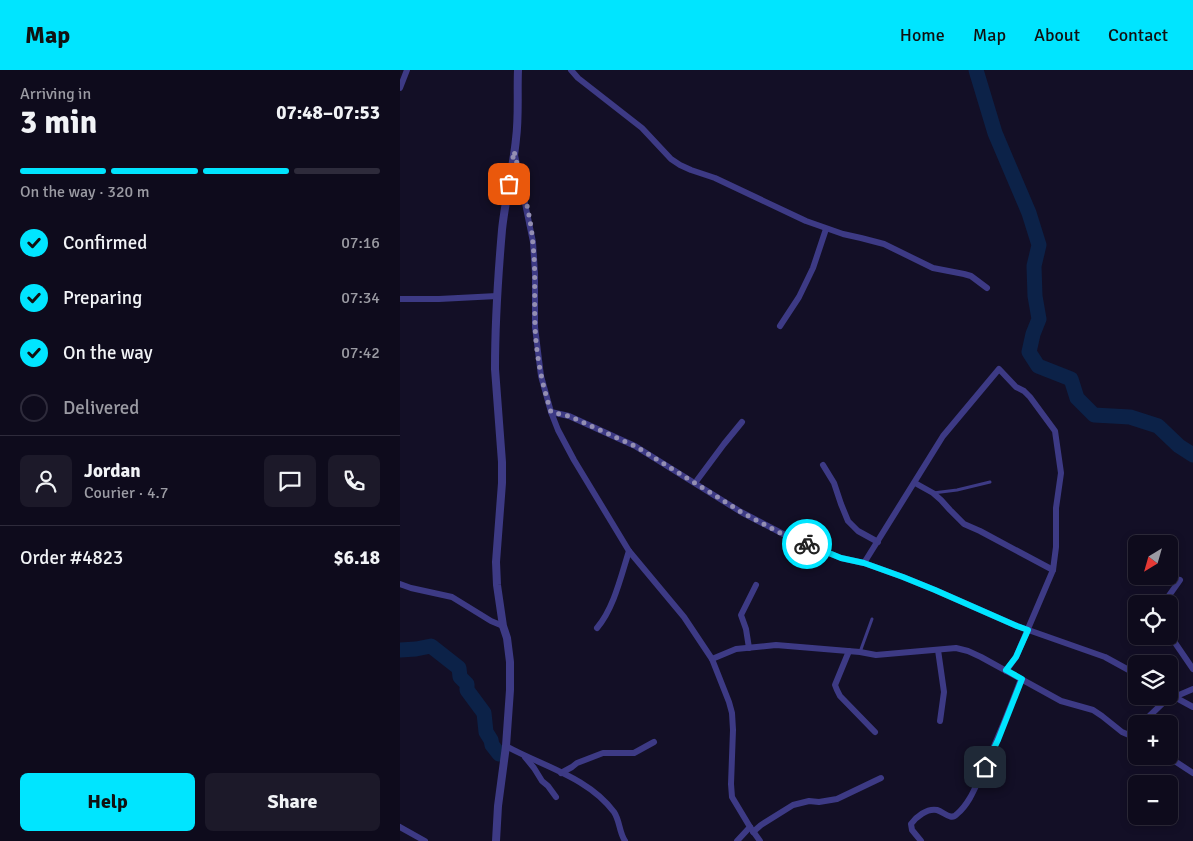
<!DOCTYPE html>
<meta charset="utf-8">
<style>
body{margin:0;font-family:Signika,sans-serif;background:#1c1929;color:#f1f3f6;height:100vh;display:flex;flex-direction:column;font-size:19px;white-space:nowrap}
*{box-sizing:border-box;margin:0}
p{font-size:16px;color:#9b9ba3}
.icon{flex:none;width:28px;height:28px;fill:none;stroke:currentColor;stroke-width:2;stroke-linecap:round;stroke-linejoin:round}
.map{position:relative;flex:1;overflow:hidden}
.sheet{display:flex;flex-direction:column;background:#0e0b1c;width:400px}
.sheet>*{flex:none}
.needle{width:32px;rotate:217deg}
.fabs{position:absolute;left:728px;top:465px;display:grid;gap:10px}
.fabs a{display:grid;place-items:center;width:50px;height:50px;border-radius:8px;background:#0e0b1c;box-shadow:0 2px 8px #0003,0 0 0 1px #2e2b3b;font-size:25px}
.pin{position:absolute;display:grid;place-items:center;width:42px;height:42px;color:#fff;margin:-21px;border-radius:10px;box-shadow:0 2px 8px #0006}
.courier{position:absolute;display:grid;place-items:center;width:50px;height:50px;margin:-25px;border:4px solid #00e5ff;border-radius:50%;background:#fff;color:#222;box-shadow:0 1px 6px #0007}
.head em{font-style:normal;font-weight:800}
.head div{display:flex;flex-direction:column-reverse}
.head{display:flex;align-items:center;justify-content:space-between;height:85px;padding:0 20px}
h1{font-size:32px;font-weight:800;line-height:38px}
.bar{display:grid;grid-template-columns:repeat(4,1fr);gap:8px 5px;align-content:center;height:60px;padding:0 20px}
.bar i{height:6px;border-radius:4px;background:#2e2b3b}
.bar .on{background:#00e5ff}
.bar p{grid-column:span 4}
.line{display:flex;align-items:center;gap:12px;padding:0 20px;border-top:1px solid #2e2b3b}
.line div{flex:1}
.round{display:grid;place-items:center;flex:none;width:52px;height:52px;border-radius:8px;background:#1c1929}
ol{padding:0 20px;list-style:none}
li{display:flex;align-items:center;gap:15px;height:55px}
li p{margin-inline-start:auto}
li .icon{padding:5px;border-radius:50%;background:#00e5ff;color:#111;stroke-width:4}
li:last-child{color:#9b9ba3}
li i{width:28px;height:28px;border:2px solid #2e2b3b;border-radius:50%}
.primary-button{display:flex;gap:10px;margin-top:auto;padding:10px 20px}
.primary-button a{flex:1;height:58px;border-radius:8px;background:#00e5ff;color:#111;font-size:20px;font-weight:800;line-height:58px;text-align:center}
.primary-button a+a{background:#1c1929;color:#f1f3f6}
header{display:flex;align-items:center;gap:30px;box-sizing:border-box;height:70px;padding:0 25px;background:#00e5ff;color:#111}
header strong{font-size:24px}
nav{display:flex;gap:28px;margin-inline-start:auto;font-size:18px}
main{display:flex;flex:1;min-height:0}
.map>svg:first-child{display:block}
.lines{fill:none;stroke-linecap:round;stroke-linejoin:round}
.river{stroke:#0c2248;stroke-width:15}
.service{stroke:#3d3a85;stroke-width:3}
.minor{stroke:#3d3a85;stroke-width:6}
.tertiary{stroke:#3d3a85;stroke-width:8}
.done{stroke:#948fb3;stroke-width:5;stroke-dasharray:0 9}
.route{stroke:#00e5ff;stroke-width:6}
</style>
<header>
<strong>Map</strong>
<nav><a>Home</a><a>Map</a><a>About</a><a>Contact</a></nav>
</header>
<main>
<section class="sheet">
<div class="head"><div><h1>3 min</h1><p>Arriving in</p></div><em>07:48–07:53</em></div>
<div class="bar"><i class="on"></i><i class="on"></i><i class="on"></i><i></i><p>On the way · 320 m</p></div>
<ol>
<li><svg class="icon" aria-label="check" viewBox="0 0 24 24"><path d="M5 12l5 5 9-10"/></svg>Confirmed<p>07:16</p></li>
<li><svg class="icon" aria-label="check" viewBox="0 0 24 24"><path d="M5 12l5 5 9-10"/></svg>Preparing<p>07:34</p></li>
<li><svg class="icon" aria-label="check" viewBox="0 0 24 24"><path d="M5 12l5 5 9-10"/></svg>On the way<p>07:42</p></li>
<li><i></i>Delivered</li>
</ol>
<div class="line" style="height:90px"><a class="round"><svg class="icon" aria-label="person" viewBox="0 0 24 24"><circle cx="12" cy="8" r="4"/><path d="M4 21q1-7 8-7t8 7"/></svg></a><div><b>Jordan</b><p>Courier · 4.7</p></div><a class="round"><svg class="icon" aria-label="chat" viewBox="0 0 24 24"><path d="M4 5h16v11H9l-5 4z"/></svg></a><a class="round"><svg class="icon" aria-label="phone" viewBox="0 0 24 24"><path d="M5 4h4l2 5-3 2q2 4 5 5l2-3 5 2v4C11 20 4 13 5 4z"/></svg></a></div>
<div class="line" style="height:65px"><div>Order #4823</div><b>$6.18</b></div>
<div class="primary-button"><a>Help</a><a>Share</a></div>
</section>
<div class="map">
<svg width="793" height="771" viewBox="0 0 793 771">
<rect width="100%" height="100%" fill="#130f26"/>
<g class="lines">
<!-- river -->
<g class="river">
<polyline points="576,0 595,63 629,143 639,175 634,196 635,226 639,249 633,264 629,282 638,296 671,309 677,328 694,345 730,347 758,356 779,376 793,385"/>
<polyline points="0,580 16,579 31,576 59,598 60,607 67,614 67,620 84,643 86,662 91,670 92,675 99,684"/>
</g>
<!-- service -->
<g class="service">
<polyline points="533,423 557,420 590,412"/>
<polyline points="460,582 472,549"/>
</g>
<!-- minor -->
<g class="minor">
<polyline points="171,0 178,8 242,58 271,89 280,95 291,100 315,108 406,151 443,164 461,168 484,174 533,198 564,204 571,206 587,218"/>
<polyline points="0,18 7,0"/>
<polyline points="115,85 133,172 135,204 135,257 141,306 151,342 158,360 174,390 229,481 284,547 312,589 329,632 332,643 333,660 331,714 332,727 350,757 360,771"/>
<polyline points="0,229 39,229 97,226"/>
<polyline points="380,256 399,227 413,198 426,159"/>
<polyline points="151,342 169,346 235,376 341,442 387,466 441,488 464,493 503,507 535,520 617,556 705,587 736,604"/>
<polyline points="423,395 434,413 441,434 448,451 458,461 478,472"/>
<polyline points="295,413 324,374 342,352"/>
<polyline points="515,413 533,423 541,430 550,440 564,454 580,461 653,500"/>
<polyline points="464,493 543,366 599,299 616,317 624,321 630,327 655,361 661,403 656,438 656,477 653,500 616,587 606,601"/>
<polyline points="0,514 11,518 52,527 91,551 103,556"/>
<polyline points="763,534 780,510"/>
<path d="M197 558C214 538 221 506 229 481"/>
<polyline points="769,564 793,599"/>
<polyline points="349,578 346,559 341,545 356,515"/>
<polyline points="538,580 544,622 540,651"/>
<polyline points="449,581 435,615 437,620 440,626 475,662"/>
<polyline points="312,589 336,579 376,575 460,582 476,585 556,578 568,581 581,587 661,631 693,640 702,646 722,662 736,668"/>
<polyline points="769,624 793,637"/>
<polyline points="741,654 765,631 793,619"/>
<path d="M106 676C142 696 188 707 214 742 220 751 219 762 225 771"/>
<polyline points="767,686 793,703"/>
<polyline points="125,687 134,698 142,711 148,716 156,727"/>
<polyline points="161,703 172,697 177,693 203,683 234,683 254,672"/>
<polyline points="0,757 25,771"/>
<polyline points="353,762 361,755 393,735 409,731 419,732 437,729 481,708"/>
<polyline points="337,771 350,757"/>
<path d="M521 771 512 760 511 754C516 747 527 738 537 740 544 742 551 751 557 744 569 734 575 718 581 705 596 673 609 641 621 609"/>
</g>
<!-- tertiary -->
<path class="tertiary" d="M96 771 98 736 106 676 110 620V592L107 568 103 556 97 515 96 492 102 413V392L95 299C95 253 98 206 102 160 105 130 113 100 116 69 119 46 117 23 118 0"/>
</g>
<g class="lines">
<!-- done -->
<path class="done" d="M109 114 114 81C121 111 131 145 133 175 136 202 134 228 135 255 136 285 142 314 151 342L169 346 235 376 316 426 341 442 386 466 407 474"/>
<!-- route -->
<polyline class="route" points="407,474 441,488 464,493 503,507 535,520 617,556 628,560 616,587 606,600 622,609 598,670 585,697"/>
</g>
</svg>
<div class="fabs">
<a><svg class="needle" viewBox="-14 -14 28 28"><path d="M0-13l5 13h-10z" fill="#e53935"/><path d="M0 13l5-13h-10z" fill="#9b9ba3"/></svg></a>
<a><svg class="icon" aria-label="locate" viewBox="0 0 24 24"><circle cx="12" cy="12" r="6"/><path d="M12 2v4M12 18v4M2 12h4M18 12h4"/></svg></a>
<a><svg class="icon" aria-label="layers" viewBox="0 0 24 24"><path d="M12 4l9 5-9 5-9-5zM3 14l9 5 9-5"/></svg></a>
<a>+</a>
<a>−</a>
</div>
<div class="pin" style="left:109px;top:114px;background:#ea580c"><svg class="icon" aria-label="bag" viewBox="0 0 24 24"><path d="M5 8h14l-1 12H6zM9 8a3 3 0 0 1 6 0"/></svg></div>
<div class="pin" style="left:585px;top:697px;background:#1f2937"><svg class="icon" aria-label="home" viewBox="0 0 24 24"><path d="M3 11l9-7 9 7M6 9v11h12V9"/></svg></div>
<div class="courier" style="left:407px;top:474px"><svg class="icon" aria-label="bike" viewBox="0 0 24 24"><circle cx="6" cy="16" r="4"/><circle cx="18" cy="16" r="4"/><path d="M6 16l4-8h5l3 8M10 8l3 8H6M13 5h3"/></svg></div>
</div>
</main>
